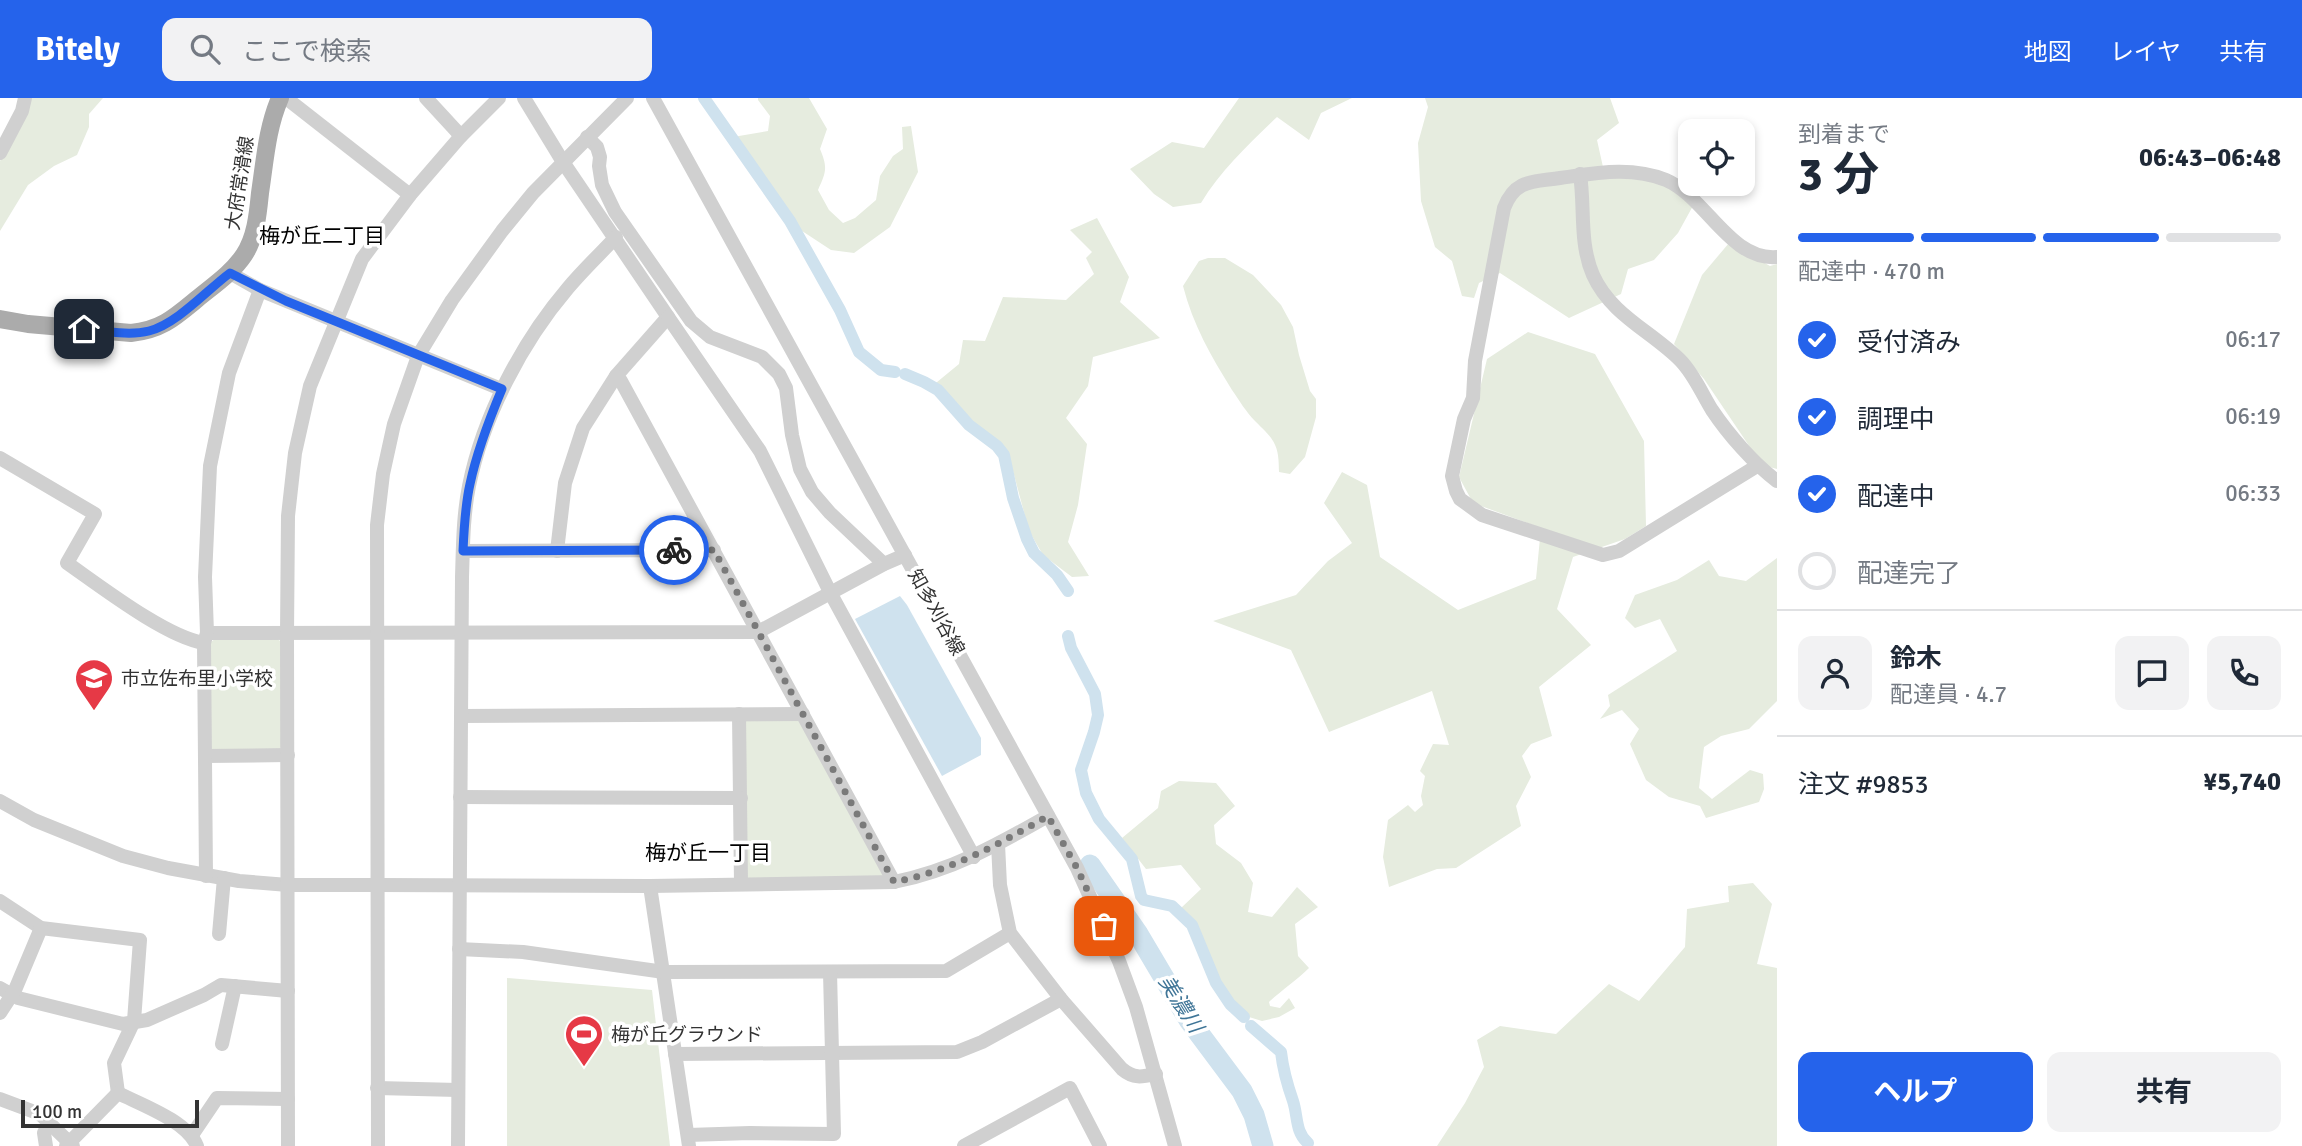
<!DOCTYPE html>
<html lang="ja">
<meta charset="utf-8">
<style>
body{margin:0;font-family:Signika,"Noto Sans JP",sans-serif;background:#f2f2f3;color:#1f2937;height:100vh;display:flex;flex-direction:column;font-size:26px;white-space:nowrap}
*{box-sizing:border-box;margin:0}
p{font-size:23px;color:#747a83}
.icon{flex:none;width:38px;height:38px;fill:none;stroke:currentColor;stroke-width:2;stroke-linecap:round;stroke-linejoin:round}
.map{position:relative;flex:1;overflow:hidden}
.sheet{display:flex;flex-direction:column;background:#fff;width:525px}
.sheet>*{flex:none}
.controls{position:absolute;left:1678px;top:21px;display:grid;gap:14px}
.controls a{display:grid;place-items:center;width:77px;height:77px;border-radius:14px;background:#fff;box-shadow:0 4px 10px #0003;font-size:35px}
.scale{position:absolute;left:21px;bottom:18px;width:178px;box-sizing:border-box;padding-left:7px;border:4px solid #333;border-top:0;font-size:19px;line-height:24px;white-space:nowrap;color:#333;-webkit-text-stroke:5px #fff;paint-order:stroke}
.pin{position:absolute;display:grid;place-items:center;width:60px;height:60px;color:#fff;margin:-30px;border-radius:14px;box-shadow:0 4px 10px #0006}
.courier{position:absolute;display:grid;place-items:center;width:70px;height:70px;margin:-35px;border:5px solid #2563eb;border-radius:50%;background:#fff;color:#222;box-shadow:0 2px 9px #0007}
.summary em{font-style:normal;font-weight:700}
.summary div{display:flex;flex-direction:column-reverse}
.summary{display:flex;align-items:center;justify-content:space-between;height:119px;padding:0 21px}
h1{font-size:46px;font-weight:700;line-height:52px}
.bar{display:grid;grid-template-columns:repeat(4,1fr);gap:10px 7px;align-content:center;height:84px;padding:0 21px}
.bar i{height:9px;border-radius:5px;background:#e0e1e3}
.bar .on{background:#2563eb}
.bar p{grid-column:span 4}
.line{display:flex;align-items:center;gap:18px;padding:0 21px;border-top:2px solid #e0e1e3}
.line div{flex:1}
.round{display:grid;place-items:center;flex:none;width:74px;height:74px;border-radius:14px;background:#f2f2f3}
ol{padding:0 21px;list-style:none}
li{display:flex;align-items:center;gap:21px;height:77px}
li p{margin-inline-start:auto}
li .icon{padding:7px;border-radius:50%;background:#2563eb;color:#fff;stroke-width:4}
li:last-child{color:#747a83}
li i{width:38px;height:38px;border:4px solid #e0e1e3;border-radius:50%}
.cta{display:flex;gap:14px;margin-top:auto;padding:14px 21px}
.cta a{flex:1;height:80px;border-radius:14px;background:#2563eb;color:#fff;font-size:28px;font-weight:700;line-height:80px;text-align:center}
.cta a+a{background:#f2f2f3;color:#1f2937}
header{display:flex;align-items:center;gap:42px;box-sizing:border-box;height:98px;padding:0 35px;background:#2563eb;color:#fff}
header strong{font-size:33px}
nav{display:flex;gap:38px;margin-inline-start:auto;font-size:24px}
.search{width:490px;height:63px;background:#f2f2f3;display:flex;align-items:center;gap:18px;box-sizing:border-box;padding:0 24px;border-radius:14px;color:#747a83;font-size:26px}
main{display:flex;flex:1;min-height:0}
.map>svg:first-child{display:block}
.green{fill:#e6ecdf}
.water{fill:#cfe2ee}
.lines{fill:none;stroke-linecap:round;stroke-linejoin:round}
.canal{stroke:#cfe2ee;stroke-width:12}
.river{stroke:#cfe2ee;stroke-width:21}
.minor{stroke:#d0d0d0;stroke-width:14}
.major{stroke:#ababab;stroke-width:18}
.done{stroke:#7a7a7a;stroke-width:7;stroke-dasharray:0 12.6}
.route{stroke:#2563eb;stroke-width:9}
.labels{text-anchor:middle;stroke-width:7;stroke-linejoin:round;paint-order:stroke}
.street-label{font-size:19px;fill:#333;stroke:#fff}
.poi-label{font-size:19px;fill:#333;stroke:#fff;text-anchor:start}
.neighbourhood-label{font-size:21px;fill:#000;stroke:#fff}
.water-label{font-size:21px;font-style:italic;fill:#3f7597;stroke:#fff}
</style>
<header>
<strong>Bitely</strong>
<div class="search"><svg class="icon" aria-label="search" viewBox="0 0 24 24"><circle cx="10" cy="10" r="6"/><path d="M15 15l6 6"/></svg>ここで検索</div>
<nav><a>地図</a><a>レイヤ</a><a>共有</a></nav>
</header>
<main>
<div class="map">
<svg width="1777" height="1048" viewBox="0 0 1777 1048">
<rect width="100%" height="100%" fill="#fff"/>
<!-- green -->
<g class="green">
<polygon points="30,0 103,0 89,16 89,29 77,57 54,68 28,87 0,133 0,63 27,12"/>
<path d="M758 0H809L827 31 820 51C828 70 826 74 818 92L829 112 843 125 855 120 876 102 880 78 893 58 903 51 902 29 911 28 918 74 890 129 854 155 831 152 796 129 733 39 768 33 770 18 758 2Z"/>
<path d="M1239 0H1352L1321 15 1309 42 1277 19C1249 46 1221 72 1201 105L1173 109 1154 96 1130 71 1172 44 1204 50Z"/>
<polygon points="1425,0 1610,0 1619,25 1597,42 1605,78 1623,76 1669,88 1694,106 1678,135 1654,162 1628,171 1621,196 1569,220 1500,175 1479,185 1474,200 1462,198 1452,163 1435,149 1421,103 1418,45 1428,9"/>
<polygon points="1097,120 1129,179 1120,204 1160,240 1093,259 1088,288 1066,320 1087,346 1078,407 1068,444 1089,478 1072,479 1043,457 1029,433 1009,358 931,289 959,266 963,242 985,243 1003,199 1066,202 1094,176 1086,160 1092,154 1070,132"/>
<polygon points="1729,145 1770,168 1777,166 1777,371 1762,367 1704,281 1674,246 1702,177"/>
<path d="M1208 160H1225L1253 177 1281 207 1293 229 1299 257 1310 293 1316 301V319L1305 359 1290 376 1279 374C1279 345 1274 342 1255 323 1246 314 1239 302 1232 292 1211 258 1193 227 1183 188L1199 163Z"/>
<polygon points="1528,234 1595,256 1644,343 1646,428 1625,441 1573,459 1557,511 1591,547 1539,589 1552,638 1531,646 1522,658 1531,679 1516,708 1521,728 1456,770 1437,771 1389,789 1383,759 1388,722 1408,707 1415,714 1423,707 1421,698 1425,678 1420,673 1433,646 1449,647 1432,593 1329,634 1291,552 1213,523 1296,497 1328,463 1352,445 1324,405 1342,374 1367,387 1380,459 1458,512 1536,481 1541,430 1473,405 1459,379 1487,261"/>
<polygon points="1777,460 1777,603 1749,631 1721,638 1704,649 1699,690 1712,701 1750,672 1763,676 1764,691 1759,704 1706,720 1700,708 1669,699 1646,682 1630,646 1639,631 1622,612 1600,621 1610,608 1608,597 1677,553 1660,521 1635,530 1625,520 1635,497 1677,482 1709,462 1719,478 1746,483"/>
<polygon points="216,540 278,541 282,545 281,649 278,653 215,654 211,651 211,544"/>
<polygon points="739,616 803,616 894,784 741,785"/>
<path d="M1179 683 1216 685 1235 708 1214 727 1216 746 1241 765 1253 785 1248 814 1272 819 1297 789 1318 809 1295 826 1298 858 1309 870C1297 882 1282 892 1269 904L1270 908 1280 910 1289 900 1295 910 1279 919 1262 923 1249 919 1228 897 1209 864 1195 825 1181 810 1201 791 1181 767 1146 771 1122 740 1158 710 1161 693Z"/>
<polygon points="1753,785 1772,806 1757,866 1777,870 1777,1048 1437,1048 1465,1005 1484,969 1477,942 1500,928 1556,936 1609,886 1639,903 1685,849 1687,811 1729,804 1728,788"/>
<polygon points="507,880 652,892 670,1048 507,1048"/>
</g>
<!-- water -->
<polygon class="water" points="900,498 907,507 981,640 981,657 942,678 855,521"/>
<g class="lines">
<!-- canal -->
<g class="canal">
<polyline points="704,0 790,123 840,212 859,254 881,272 895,274"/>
<polyline points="905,276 924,284 938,292 969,327 997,348 1004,357 1013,400 1027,441 1034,455 1057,477 1068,493"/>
<polyline points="1068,538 1071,550 1095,596 1098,617 1094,634 1081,672 1086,695 1099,721 1132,761 1141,798 1144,802 1172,808 1192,827 1216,885 1230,906 1244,919"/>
<path d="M1251 928 1281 954C1283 972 1287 986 1293 1003 1298 1018 1295 1034 1308 1045"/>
</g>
<!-- river -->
<polyline class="river" points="1090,767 1138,836 1189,922 1242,993 1254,1017 1263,1048"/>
<!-- minor -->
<g class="minor">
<polyline points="286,0 410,97"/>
<polyline points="426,0 461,38"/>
<polyline points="524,0 563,64 668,219 616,278 583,330 565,385 557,453"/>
<polyline points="653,0 1077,770 1119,863 1136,909 1175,1048"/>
<polyline points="587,39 597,49 600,59 599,68 602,87 615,114 691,223 710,239 762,259 779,276 786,290 792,337 800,371 812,394 830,415 884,466"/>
<polyline points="0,55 22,13 25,0"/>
<path d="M1580 76C1585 109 1579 145 1593 177 1611 217 1651 233 1680 262 1694 276 1702 296 1712 312 1728 336 1754 366 1777 383"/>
<polyline points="230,175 260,192 501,291"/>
<polyline points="668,219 760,353 831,496 974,759"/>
<polyline points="616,278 621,283 894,784"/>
<path d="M0 360 95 416 67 465C100 488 166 539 204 545"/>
<path d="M1757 368 1619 453 1603 457 1482 417 1460 401 1456 393 1452 378 1464 321 1473 300 1475 263 1504 110C1515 81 1533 84 1560 80 1596 75 1631 68 1666 82 1706 99 1730 163 1777 159"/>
<polyline points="463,453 714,452"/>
<polyline points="207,535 758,534 884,466 905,457"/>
<polyline points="739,616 741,785"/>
<polyline points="461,618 803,616"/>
<polyline points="205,658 288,657"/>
<polyline points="460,699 741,700"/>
<path d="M0 703 34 722 123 758 168 770 239 783 288 787H378L650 788 894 784C951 773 999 746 1048 718"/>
<path d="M998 746 1000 787 1010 835 1061 901 1122 971C1134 981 1142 979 1156 976"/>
<polyline points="206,778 204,545 207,535 205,479 210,368 229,275 260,192"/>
<polyline points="650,788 689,1048"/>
<polyline points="0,803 41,830 140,842 134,923 114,965 118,995"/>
<polyline points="219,836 224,780"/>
<polyline points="459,851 523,854 664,874 946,873 1010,835"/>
<polyline points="0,890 18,900 123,926 147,922 204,897 221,887 288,893"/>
<polyline points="0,915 15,892 41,830"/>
<polyline points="222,946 235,888"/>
<polyline points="675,956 957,954 982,944 1061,901"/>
<polyline points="377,990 458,992"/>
<polyline points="0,1001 40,1016 73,1048"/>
<polyline points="192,1037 217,1000 288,1001"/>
<polyline points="688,1037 750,1035 834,1036 830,874"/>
<polyline points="46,1048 44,1035 49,1025"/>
<path d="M66 1048 118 995C142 1007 187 1023 197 1048"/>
<polyline points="288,1048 287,536 288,418 295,355 310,288 362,161 410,97 461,38 499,0"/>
<polyline points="378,1048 377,427 383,376 394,326 418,258 452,202 502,133 533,95 627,0"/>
<path d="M458 1048 462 479C463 449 463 418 469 388 483 318 522 244 568 190 583 172 600 156 616 139"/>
<polyline points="964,1048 1070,990 1100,1048"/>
</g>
<!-- major -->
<path class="major" d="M0 221 28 226 131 235C161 232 174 220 197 201 214 187 232 175 244 157 256 139 258 115 260 95 265 62 267 30 280 0"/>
</g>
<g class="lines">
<!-- done -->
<path class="done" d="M674 452H714L894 784C951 773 999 746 1048 718L1077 770 1104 828"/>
<!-- route -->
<path class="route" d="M84 231C105 233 129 238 149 233 177 226 207 192 230 175L286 203 502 291C489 322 477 353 470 386 465 408 464 430 463 453L674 452"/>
</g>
<!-- icons -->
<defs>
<symbol id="school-pin" viewBox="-11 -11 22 30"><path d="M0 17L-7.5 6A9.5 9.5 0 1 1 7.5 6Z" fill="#e63946" stroke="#fff"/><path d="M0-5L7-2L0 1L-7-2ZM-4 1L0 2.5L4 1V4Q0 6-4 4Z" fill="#fff"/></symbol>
<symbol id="stadium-pin" viewBox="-11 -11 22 30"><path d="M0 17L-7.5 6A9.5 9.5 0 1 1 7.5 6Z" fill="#e63946" stroke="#fff"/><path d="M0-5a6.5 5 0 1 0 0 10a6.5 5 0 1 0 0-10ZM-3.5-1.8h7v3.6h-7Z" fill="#fff"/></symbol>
</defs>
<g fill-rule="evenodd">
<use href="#school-pin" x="72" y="558" width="44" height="60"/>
<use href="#stadium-pin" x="562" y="914" width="44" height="60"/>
</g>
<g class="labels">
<!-- street labels -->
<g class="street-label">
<text transform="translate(239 85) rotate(-81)" y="7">大府常滑線</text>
<text transform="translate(937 514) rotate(61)" y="7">知多刈谷線</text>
</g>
<!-- poi labels -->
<g class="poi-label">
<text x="121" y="587">市立佐布里小学校</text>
<text x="611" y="943">梅が丘グラウンド</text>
</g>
<!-- neighbourhood labels -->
<g class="neighbourhood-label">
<text x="322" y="145">梅が丘二丁目</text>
<text x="708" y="762">梅が丘一丁目</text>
</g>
<!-- water labels -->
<g class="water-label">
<text transform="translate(1181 906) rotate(58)" y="7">美濃川</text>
</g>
</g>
</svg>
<div class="controls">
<a><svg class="icon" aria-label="locate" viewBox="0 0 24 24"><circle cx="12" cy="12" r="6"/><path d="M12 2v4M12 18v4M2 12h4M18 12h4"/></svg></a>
</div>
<div class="scale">100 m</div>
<div class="pin" style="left:1104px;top:828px;background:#ea580c"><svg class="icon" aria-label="bag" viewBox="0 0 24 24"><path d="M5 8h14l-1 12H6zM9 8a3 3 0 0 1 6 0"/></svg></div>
<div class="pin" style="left:84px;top:231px;background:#1f2937"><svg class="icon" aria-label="home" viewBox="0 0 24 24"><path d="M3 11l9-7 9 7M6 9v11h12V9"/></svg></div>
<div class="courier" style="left:674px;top:452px"><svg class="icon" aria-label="bike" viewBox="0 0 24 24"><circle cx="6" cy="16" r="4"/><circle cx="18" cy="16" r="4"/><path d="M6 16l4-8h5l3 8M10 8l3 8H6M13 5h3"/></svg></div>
</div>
<section class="sheet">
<div class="summary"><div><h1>3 分</h1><p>到着まで</p></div><em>06:43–06:48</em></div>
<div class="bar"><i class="on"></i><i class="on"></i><i class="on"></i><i></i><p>配達中 · 470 m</p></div>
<ol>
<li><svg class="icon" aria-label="check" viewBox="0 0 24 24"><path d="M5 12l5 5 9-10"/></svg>受付済み<p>06:17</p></li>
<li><svg class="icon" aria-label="check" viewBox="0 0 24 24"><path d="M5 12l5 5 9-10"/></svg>調理中<p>06:19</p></li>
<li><svg class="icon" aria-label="check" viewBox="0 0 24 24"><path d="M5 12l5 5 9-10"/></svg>配達中<p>06:33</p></li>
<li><i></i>配達完了</li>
</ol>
<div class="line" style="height:126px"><a class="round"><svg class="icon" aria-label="person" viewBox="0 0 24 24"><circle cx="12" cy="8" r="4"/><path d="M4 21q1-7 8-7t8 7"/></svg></a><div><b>鈴木</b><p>配達員 · 4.7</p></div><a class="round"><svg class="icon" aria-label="chat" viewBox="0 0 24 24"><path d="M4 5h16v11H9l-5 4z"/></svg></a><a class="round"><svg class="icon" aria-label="phone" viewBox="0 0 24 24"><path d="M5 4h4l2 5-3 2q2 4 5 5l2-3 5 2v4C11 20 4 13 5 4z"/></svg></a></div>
<div class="line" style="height:91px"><div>注文 #9853</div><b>¥5,740</b></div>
<div class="cta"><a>ヘルプ</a><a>共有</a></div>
</section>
</main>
